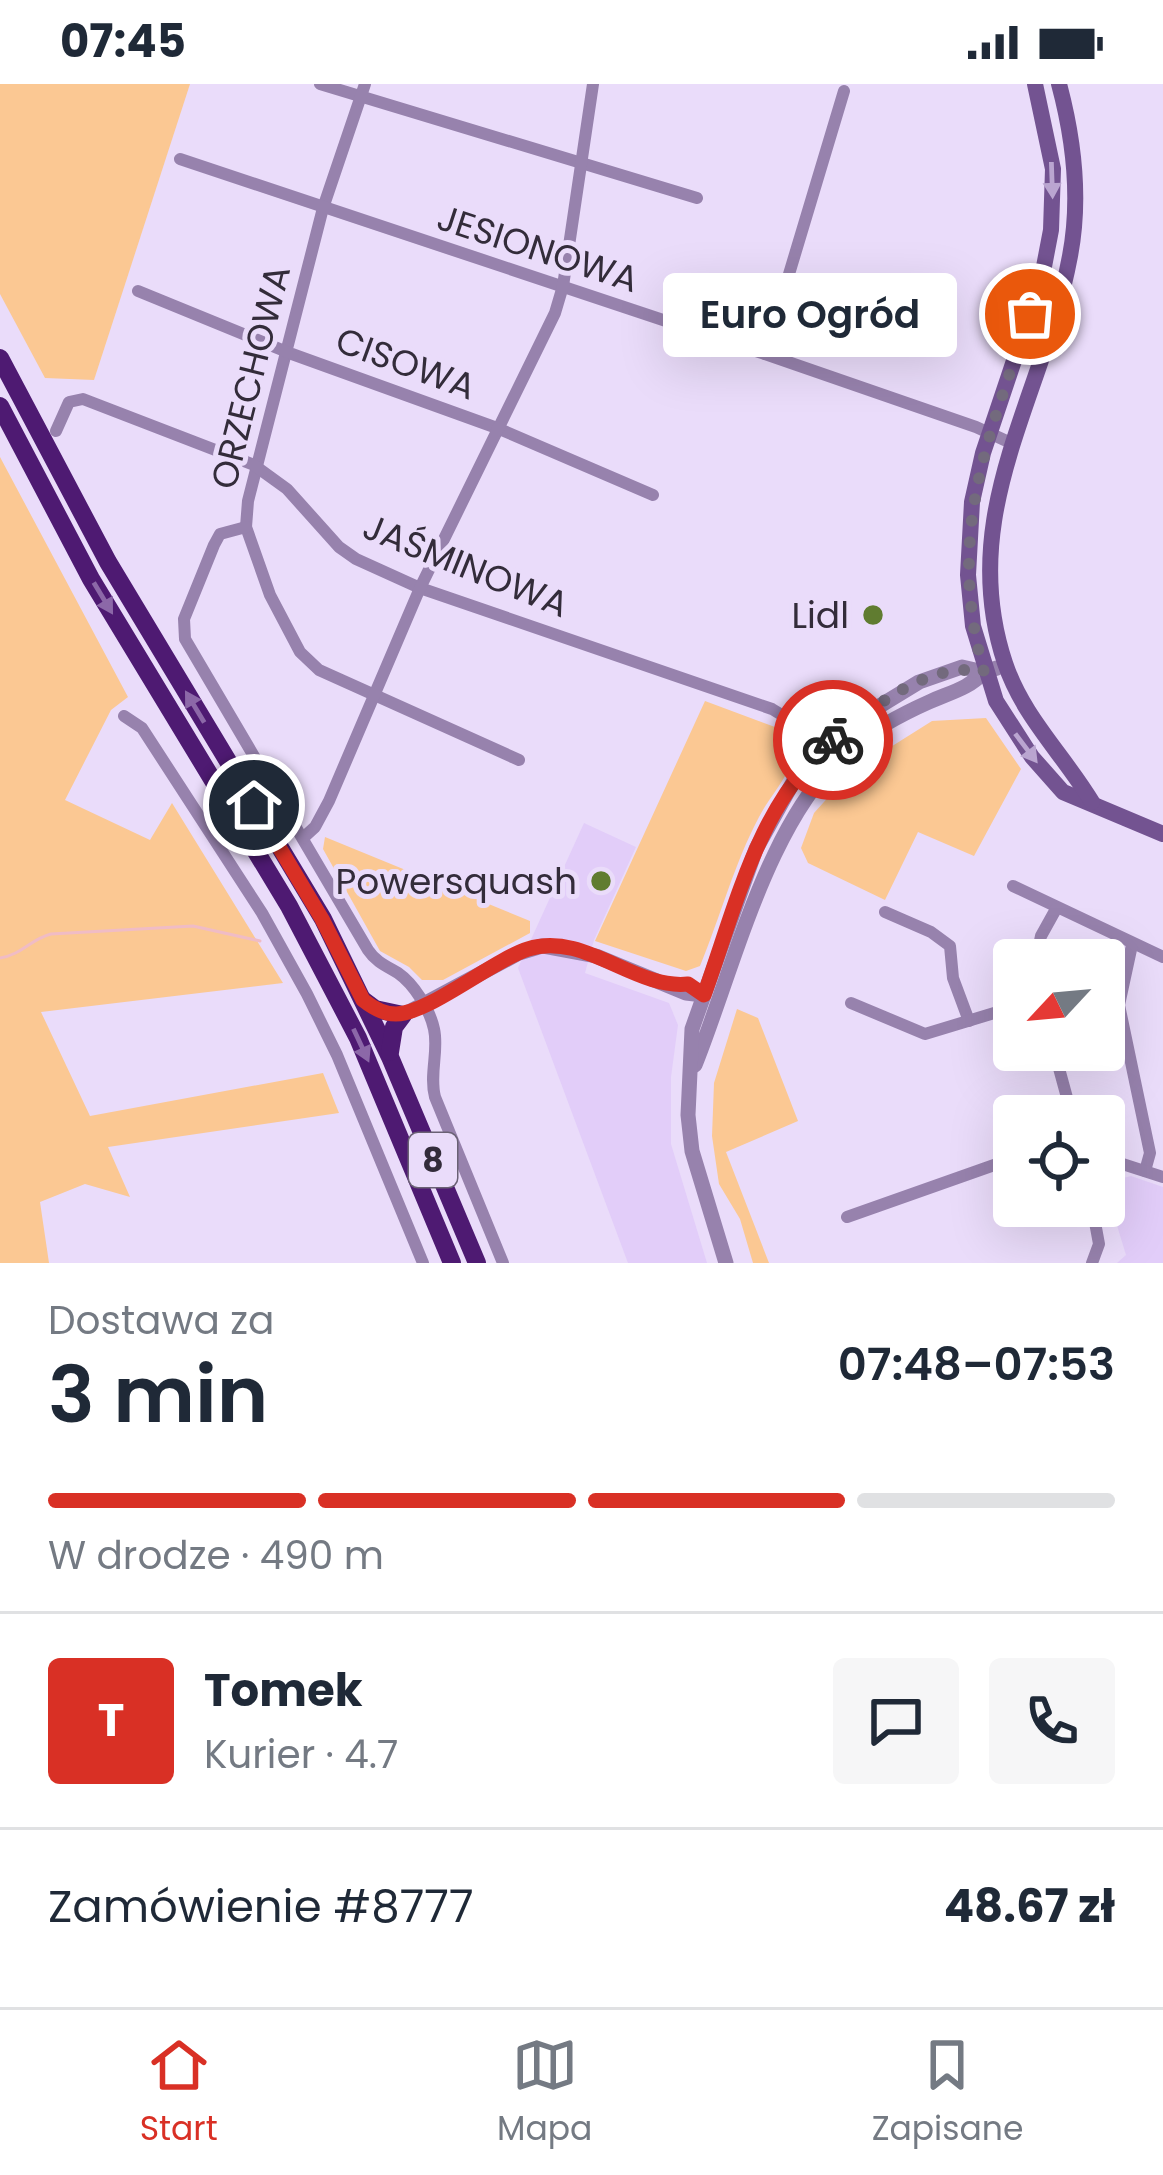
<!DOCTYPE html>
<html lang="pl">
<meta charset="utf-8">
<style>
body{margin:0;font-family:Poppins,sans-serif;background:#f6f6f7;color:#1f2937;height:100vh;display:flex;flex-direction:column;font-size:45px;white-space:nowrap}
*{box-sizing:border-box;margin:0}
p{font-size:39px;color:#747a83}
.icon{flex:none;width:66px;height:66px;fill:none;stroke:currentColor;stroke-width:2;stroke-linecap:round;stroke-linejoin:round}
.map{position:relative;height:1179px;overflow:hidden}
.drawer{display:flex;flex-direction:column;background:#fff;flex:1}
.drawer>*{flex:none}
.needle{width:78px;rotate:244deg}
.controls{position:absolute;left:993px;top:855px;display:grid;gap:24px}
.controls a{display:grid;place-items:center;width:132px;height:132px;border-radius:12px;background:#fff;box-shadow:0 12px 48px #0002;font-size:60px}
.pin{position:absolute;display:grid;place-items:center;width:102px;height:102px;color:#fff;margin:-51px;border:6px solid #fff;border-radius:50%;box-shadow:0 3px 12px #0007}
.courier{position:absolute;display:grid;place-items:center;width:120px;height:120px;margin:-60px;border:9px solid #d93025;border-radius:50%;background:#fff;color:#222;box-shadow:0 3px 15px #0007}
.bubble{position:absolute;height:84px;border-radius:12px;background:#fff;box-shadow:0 12px 48px #0002;font-size:39px;font-weight:600;line-height:84px;text-align:center}
.headline em{font-style:normal;font-weight:600}
.headline div{display:flex;flex-direction:column-reverse}
.headline{display:flex;align-items:center;justify-content:space-between;height:204px;padding:0 48px}
h1{font-size:78px;font-weight:600;line-height:90px}
.bar{display:grid;grid-template-columns:repeat(4,1fr);gap:18px 12px;align-content:center;height:144px;padding:0 48px}
.bar i{height:15px;border-radius:9px;background:#e0e1e3}
.bar .current{background:#d93025}
.bar p{grid-column:span 4}
.line{display:flex;align-items:center;gap:30px;padding:0 48px;border-top:3px solid #e0e1e3}
.line div{flex:1}
.round{display:grid;place-items:center;flex:none;width:126px;height:126px;border-radius:12px;background:#f6f6f7}
.status{display:flex;justify-content:space-between;align-items:center;height:84px;padding:0 60px;background:#fff;direction:ltr}
.status svg{height:33px;fill:currentColor}
.menu{display:flex;justify-content:space-around;align-items:center;height:168px;border-top:3px solid #e0e1e3;background:#fff;font-size:33px;color:#747a83}
.menu a{display:grid;justify-items:center;gap:6px}
.menu .current{color:#d93025}
.map>svg:first-child{display:block}
.built{fill:#e2cdf9}
.green{fill:#fbc893}
.lines{fill:none;stroke-linecap:round;stroke-linejoin:round}
.stream{stroke:#f0bcc5;stroke-width:3}
.minor{stroke:#9782ad;stroke-width:12}
.tertiary{stroke:#9782ad;stroke-width:15}
.secondary{stroke:#735391;stroke-width:16}
.trunk{stroke:#4e1a72;stroke-width:18}
.oneway{fill:#baa5d0}
.oneway2{fill:#8c68a8}
.done{stroke:#736a7d;stroke-width:12;stroke-dasharray:0 21.6}
.route{stroke:#d93025;stroke-width:15}
.poi-dot{fill:#607c30;stroke:#eadcfa;stroke-width:4.5}
.labels{text-anchor:middle;stroke-width:10;stroke-linejoin:round;paint-order:stroke}
.shield{fill:#eadcfa;stroke:#6a6174;stroke-width:3}
.shield-label{font-size:33px;font-weight:bold;fill:#332c3a}
.street-label{font-size:36px;fill:#332c3a;stroke:#eadcfa}
.poi-label{font-size:36px;fill:#332c3a;stroke:#eadcfa;text-anchor:end}
</style>
<div class="status"><b>07:45</b><svg viewBox="0 0 49 12"><path d="M0 12V9h3v3zM5 12V6h3v6zM10 12V3h3v9zM15 12V0h3v12zM26 1h20v11H26zM47 4h2v5h-2z"/></svg></div>
<div class="map">
<svg width="1163" height="1179" viewBox="0 0 1163 1179">
<rect width="100%" height="100%" fill="#eadcfa"/>
<!-- built -->
<g class="built">
<polygon points="584,739 636,763 594,856 585,889 669,919 678,941 671,993 671,1060 707,1179 628,1179 518,884"/>
<polygon points="1131,1092 1163,1103 1163,1179 1117,1179 1126,1171 1104,1099"/>
</g>
<!-- green -->
<g class="green">
<polygon points="0,0 190,0 94,296 45,294 0,210"/>
<polygon points="0,373 128,613 111,626 65,716 150,756 172,719 283,899 41,928 90,1032 323,989 339,1029 108,1063 130,1113 85,1100 40,1118 49,1179 0,1179"/>
<path d="M705 617 794 650C802 681 772 707 759 733 734 780 720 834 700 882L686 887 595 857Z"/>
<polygon points="986,634 1021,685 974,772 918,748 885,816 808,779 801,764 814,729 851,688 932,637"/>
<polygon points="325,753 530,837 530,849 443,896 422,896 409,883 380,867 323,765"/>
<polygon points="737,925 758,934 798,1037 726,1068 769,1179 753,1179 740,1135 719,1100 712,1052 714,999"/>
</g>
<g class="lines">
<!-- stream -->
<path class="stream" d="M0 874C21 871 31 855 51 850L193 842 260 857"/>
<!-- minor -->
<g class="minor">
<polyline points="320,0 697,114"/>
<polyline points="365,0 323,124 248,417 246,443 270,511 300,568 319,586 519,676"/>
<polyline points="180,75 765,270 976,343 1011,359"/>
<polyline points="138,207 292,270 497,344 653,411"/>
<polyline points="765,270 844,7"/>
<polyline points="56,347 69,318 83,315 254,381 287,405 339,463 356,475 420,504 772,625 790,636 822,666"/>
<path d="M246 443 220 450 214 461 184 535 185 555 368 866C376 878 386 882 398 889 414 900 430 926 434 945 439 967 429 990 435 1013L503 1179"/>
<polyline points="124,632 142,644 262,829 307,910 337,971 423,1179"/>
<polyline points="303,754 315,743 329,717 420,504 555,229 563,202 593,0"/>
<polyline points="1013,802 1163,873"/>
<polyline points="885,828 931,848 950,862 953,894 969,937"/>
<polyline points="1132,861 1119,921 1150,1069 1145,1087"/>
<polyline points="1036,876 1041,852 1056,825"/>
<polyline points="851,919 925,950 1014,923"/>
<polyline points="1054,966 1072,1032"/>
<polyline points="1104,1074 1163,1093"/>
<polyline points="847,1133 1014,1074"/>
<polyline points="1092,1179 1099,1160 1092,1122"/>
</g>
<!-- tertiary -->
<g class="tertiary">
<polyline points="403,931 519,869 542,862 596,872 686,909 703,911"/>
<path d="M695 981C734 884 769 730 851 664 874 645 902 630 929 618 951 608 968 605 984 588"/>
<polyline points="726,1179 692,1067 688,1031 692,945 756,765 796,693 860,634 919,598 962,583 984,588 997,584"/>
</g>
<!-- secondary -->
<g class="secondary">
<polyline points="1035,0 1053,85 1051,146 1042,193 983,369 972,418 968,491 973,542 996,617 1032,673 1063,708 1163,750"/>
<path d="M1059 0C1074 56 1081 114 1070 172 1044 313 955 429 1005 579 1023 633 1063 670 1092 718"/>
</g>
<!-- trunk -->
<g class="trunk">
<polyline points="0,274 108,478 323,835 390,973 477,1179"/>
<polyline points="0,322 91,495 289,822 358,954 452,1179"/>
<polyline points="262,687 272,737"/>
<polyline points="363,916 375,925 403,931 394,943 390,968"/>
</g>
</g>
<!-- one-way arrows -->
<defs><path id="oneway-solid" d="M-6-.8H1V-3.2L6.5 0L1 3.2V.8H-6Z" transform="scale(3)"/></defs>
<g class="oneway">
<use href="#oneway-solid" transform="translate(1052 96) rotate(88)"/>
<use href="#oneway-solid" transform="translate(1026 664) rotate(53)"/>
</g>
<g class="oneway2">
<use href="#oneway-solid" transform="translate(103 514) rotate(59)"/>
<use href="#oneway-solid" transform="translate(195 623) rotate(-121)"/>
<use href="#oneway-solid" transform="translate(361 961) rotate(65)"/>
</g>
<g class="lines">
<!-- done -->
<path class="done" d="M833 656C873 623 930 576 984 588 946 451 987 358 1030 230"/>
<!-- route -->
<path class="route" d="M254 721 322 835 363 916C373 924 383 930 396 930 428 930 493 876 528 865 584 847 635 906 688 900L704 911C736 823 758 719 833 656"/>
</g>
<!-- markers -->
<g class="poi-dot">
<circle cx="873" cy="531" r="12"/>
<circle cx="601" cy="797" r="12"/>
</g>
<g class="labels">
<!-- shield labels -->
<rect class="shield" x="409" y="1049" width="48" height="54" rx="9"/>
<g class="shield-label">
<text x="433" y="1088">8</text>
</g>
<!-- street labels -->
<g class="street-label">
<text transform="translate(538 164) rotate(18)" y="13">JESIONOWA</text>
<text transform="translate(406 279) rotate(20)" y="13">CISOWA</text>
<text transform="translate(250 293) rotate(-76)" y="13">ORZECHOWA</text>
<text transform="translate(466 481) rotate(22)" y="13">JAŚMINOWA</text>
</g>
<!-- poi labels -->
<g class="poi-label">
<text x="849" y="544">Lidl</text>
<text x="577" y="810">Powersquash</text>
</g>
</g>
</svg>
<div class="controls">
<a><svg class="needle" viewBox="-14 -14 28 28"><path d="M0-13l5 13h-10z" fill="#e53935"/><path d="M0 13l5-13h-10z" fill="#747a83"/></svg></a>
<a><svg class="icon" aria-label="locate" viewBox="0 0 24 24"><circle cx="12" cy="12" r="6"/><path d="M12 2v4M12 18v4M2 12h4M18 12h4"/></svg></a>
</div>
<div class="pin" style="left:1030px;top:230px;background:#ea580c"><svg class="icon" aria-label="bag" viewBox="0 0 24 24"><path d="M5 8h14l-1 12H6zM9 8a3 3 0 0 1 6 0"/></svg></div>
<div class="pin" style="left:254px;top:721px;background:#1f2937"><svg class="icon" aria-label="home" viewBox="0 0 24 24"><path d="M3 11l9-7 9 7M6 9v11h12V9"/></svg></div>
<div class="courier" style="left:833px;top:656px"><svg class="icon" aria-label="bike" viewBox="0 0 24 24"><circle cx="6" cy="16" r="4"/><circle cx="18" cy="16" r="4"/><path d="M6 16l4-8h5l3 8M10 8l3 8H6M13 5h3"/></svg></div>
<div class="bubble" style="left:663px;top:189px;width:294px">Euro Ogród</div>
</div>
<section class="drawer">
<div class="headline"><div><h1>3 min</h1><p>Dostawa za</p></div><em>07:48–07:53</em></div>
<div class="bar"><i class="current"></i><i class="current"></i><i class="current"></i><i></i><p>W drodze · 490 m</p></div>
<div class="line" style="height:216px"><b class="round" style="background:#d93025;color:#fff">T</b><div><b>Tomek</b><p>Kurier · 4.7</p></div><a class="round"><svg class="icon" aria-label="chat" viewBox="0 0 24 24"><path d="M4 5h16v11H9l-5 4z"/></svg></a><a class="round"><svg class="icon" aria-label="phone" viewBox="0 0 24 24"><path d="M5 4h4l2 5-3 2q2 4 5 5l2-3 5 2v4C11 20 4 13 5 4z"/></svg></a></div>
<div class="line" style="height:156px"><div>Zamówienie #8777</div><b>48.67 zł</b></div>
</section>
<nav class="menu">
<a class="current"><svg class="icon" aria-label="home" viewBox="0 0 24 24"><path d="M3 11l9-7 9 7M6 9v11h12V9"/></svg>Start</a>
<a><svg class="icon" aria-label="map" viewBox="0 0 24 24"><path d="M3 6l6-2 6 2 6-2v14l-6 2-6-2-6 2zM9 4v14M15 6v14"/></svg>Mapa</a>
<a><svg class="icon" aria-label="saved" viewBox="0 0 24 24"><path d="M7 4h10v16l-5-4-5 4z"/></svg>Zapisane</a>
</nav>
